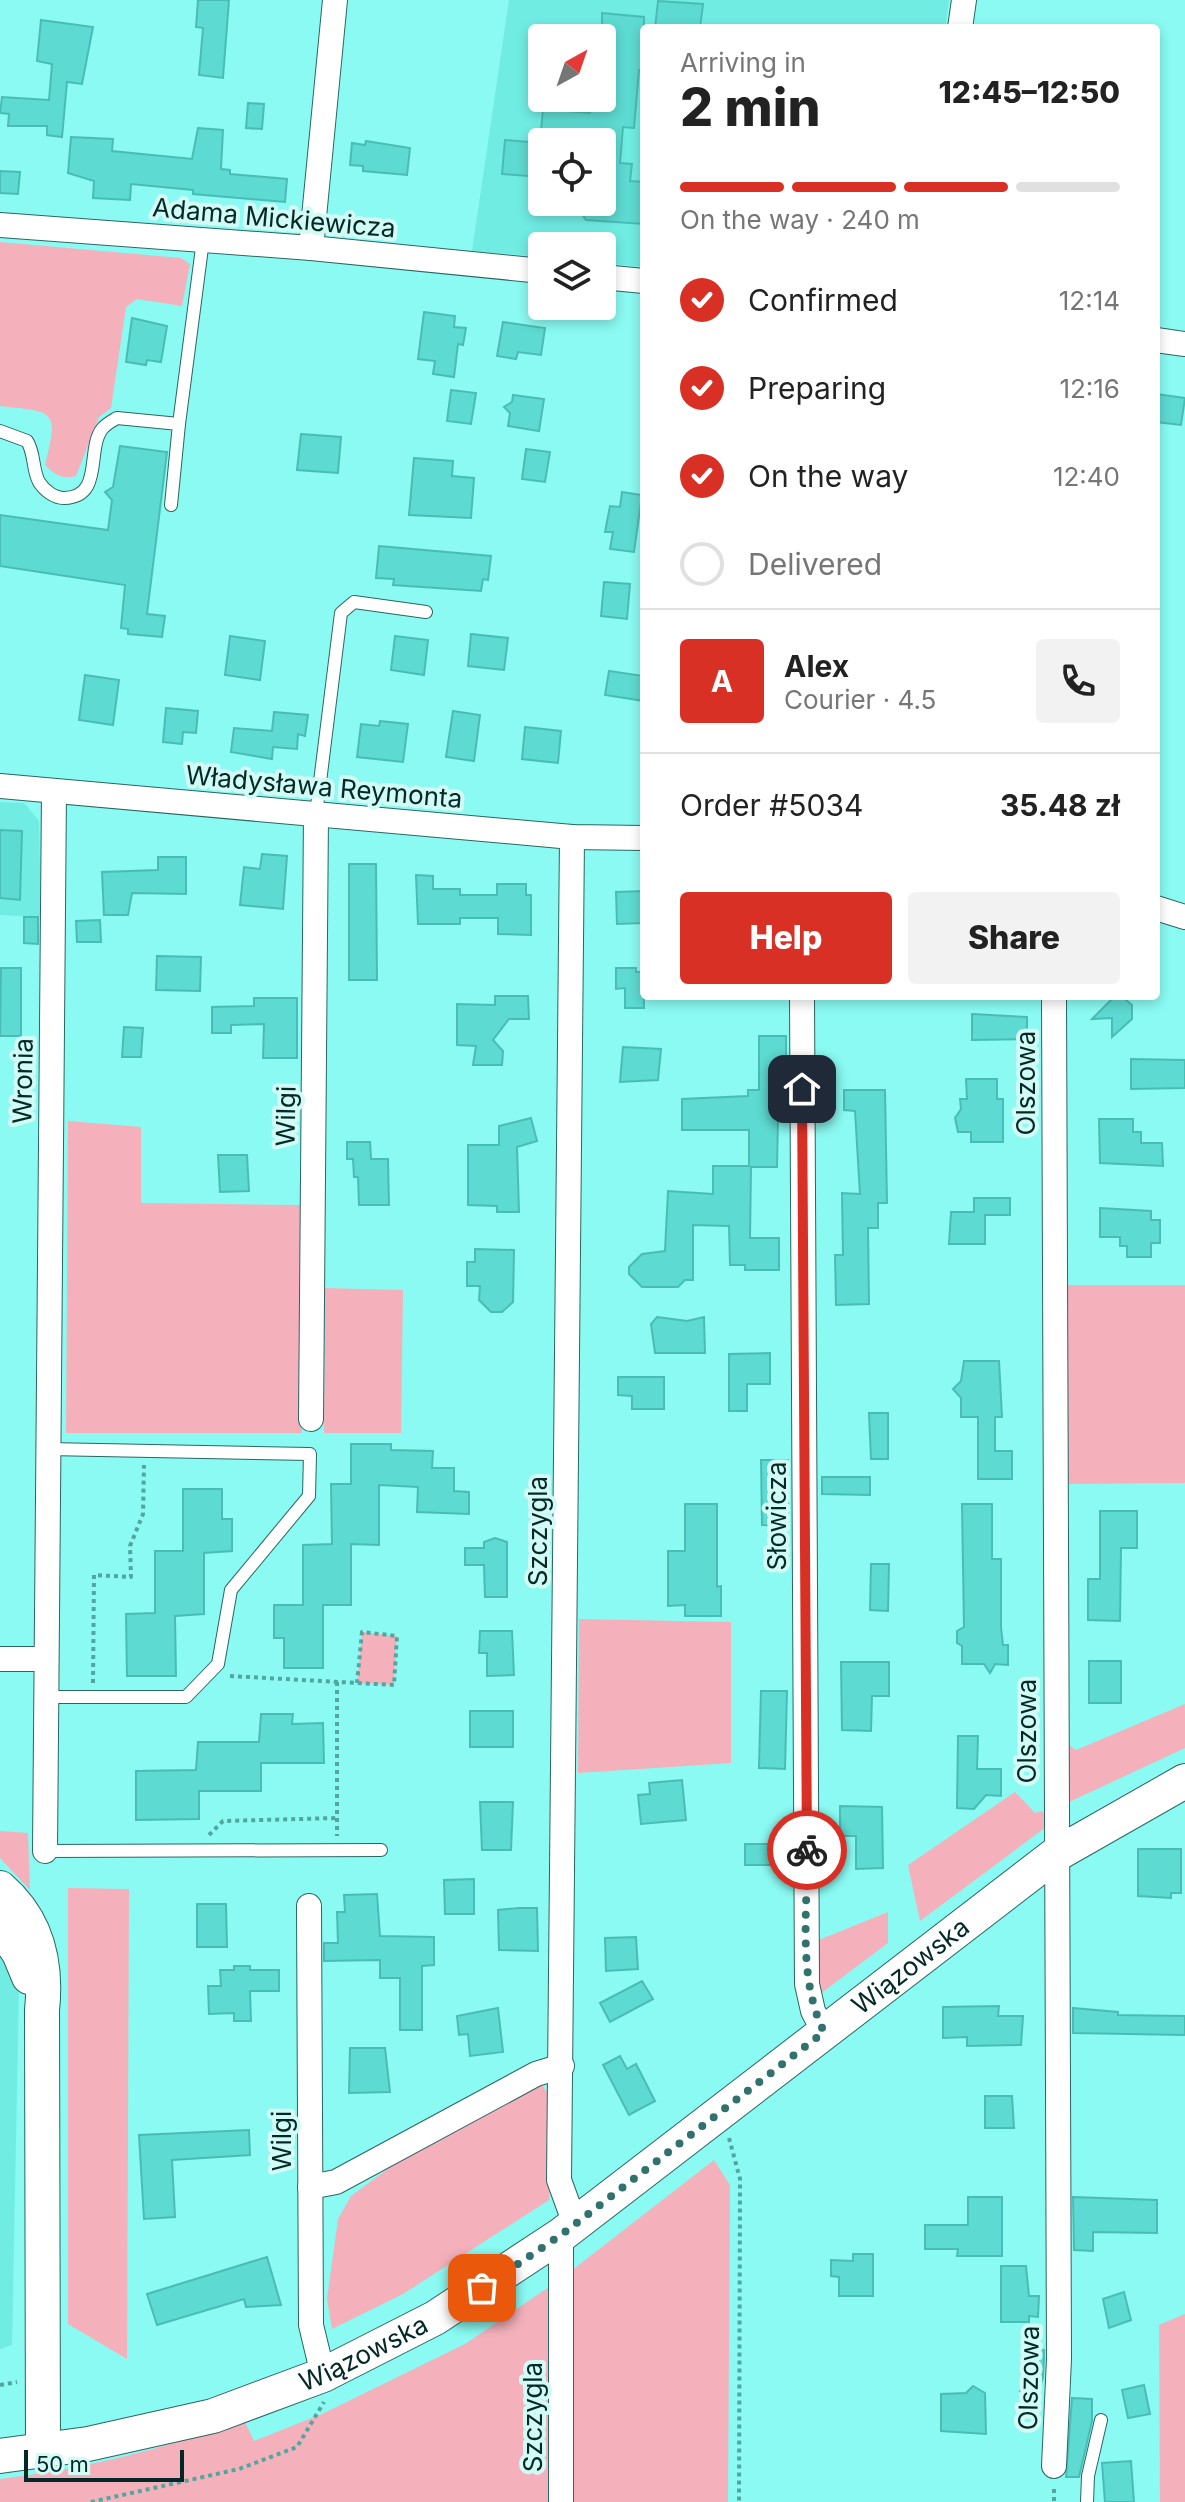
<!DOCTYPE html>
<meta charset="utf-8">
<style>
body{margin:0;font-family:Inter,sans-serif;background:#f2f2f2;color:#222;height:100vh;display:flex;flex-direction:column;font-size:30px;white-space:nowrap}
*{box-sizing:border-box;margin:0}
p{font-size:26px;color:#767676}
.icon{flex:none;width:44px;height:44px;fill:none;stroke:currentColor;stroke-width:2;stroke-linecap:round;stroke-linejoin:round}
.map{position:relative;flex:1;overflow:hidden}
.details{position:absolute;left:640px;top:24px;width:520px;height:976px;display:flex;flex-direction:column;background:#fff;border-radius:8px;box-shadow:0 4px 12px #0003}
.details>*{flex:none}
.needle{width:52px;rotate:40deg}
.buttons{position:absolute;left:528px;top:24px;display:grid;gap:16px}
.buttons a{display:grid;place-items:center;width:88px;height:88px;border-radius:8px;background:#fff;box-shadow:0 4px 12px #0003;font-size:40px}
.scale{position:absolute;left:24px;bottom:20px;width:160px;box-sizing:border-box;padding-left:8px;border:4px solid #032927;border-top:0;font-size:22px;line-height:28px;white-space:nowrap;color:#032927;-webkit-text-stroke:6px #d2fbf6;paint-order:stroke}
.pin{position:absolute;display:grid;place-items:center;width:68px;height:68px;color:#fff;margin:-34px;border-radius:16px;box-shadow:0 4px 12px #0006}
.courier{position:absolute;display:grid;place-items:center;width:80px;height:80px;margin:-40px;border:6px solid #d93025;border-radius:50%;background:#fff;color:#222;box-shadow:0 2px 10px #0007}
.headline em{font-style:normal;font-weight:800}
.headline div{display:flex;flex-direction:column-reverse}
.headline{display:flex;align-items:center;justify-content:space-between;height:136px;padding:0 40px}
h1{font-size:52px;font-weight:800;line-height:60px}
.bar{display:grid;grid-template-columns:repeat(4,1fr);gap:12px 8px;align-content:center;height:96px;padding:0 40px}
.bar i{height:10px;border-radius:6px;background:#e0e0e0}
.bar .active{background:#d93025}
.bar p{grid-column:span 4}
.line{display:flex;align-items:center;gap:20px;padding:0 40px;border-top:2px solid #e0e0e0}
.line div{flex:1}
.round{display:grid;place-items:center;flex:none;width:84px;height:84px;border-radius:8px;background:#f2f2f2}
ol{padding:0 40px;list-style:none}
li{display:flex;align-items:center;gap:24px;height:88px}
li p{margin-inline-start:auto}
li .icon{padding:8px;border-radius:50%;background:#d93025;color:#fff;stroke-width:4}
li:last-child{color:#767676}
li i{width:44px;height:44px;border:4px solid #e0e0e0;border-radius:50%}
.action{display:flex;gap:16px;margin-top:auto;padding:16px 40px}
.action a{flex:1;height:92px;border-radius:8px;background:#d93025;color:#fff;font-size:32px;font-weight:800;line-height:92px;text-align:center}
.action a+a{background:#f2f2f2;color:#222}
.map>svg:first-child{display:block}
.built{fill:#70ece3;fill-rule:evenodd}
.green{fill:#f4b1bb}
.building{fill:#5ddad1;stroke:#49bdb5;stroke-width:2}
.lines{fill:none;stroke-linecap:round;stroke-linejoin:round}
.service-casing{stroke:#2a6662;stroke-width:14}
.minor-casing{stroke:#2a6662;stroke-width:26}
.secondary-casing{stroke:#2a6662;stroke-width:36}
.path{stroke:#53a59f;stroke-width:4;stroke-dasharray:4 4;stroke-linecap:butt}
.service{stroke:#fff;stroke-width:12}
.minor{stroke:#fff;stroke-width:24}
.secondary{stroke:#fff;stroke-width:34}
.done{stroke:#32726e;stroke-width:8;stroke-dasharray:0 14.4}
.route{stroke:#d93025;stroke-width:10}
.labels{text-anchor:middle;stroke-width:8;stroke-linejoin:round;paint-order:stroke}
.street-label{font-size:26px;fill:#032927;stroke:#d2fbf6}
</style>
<div class="map">
<svg width="1185" height="2502" viewBox="0 0 1185 2502">
<rect width="100%" height="100%" fill="#8afaf2"/>
<!-- built -->
<g class="built">
<path d="M509 0H949L945 28H644V267L602 263V246H542V257L472 251ZM542 38H602V98H542ZM542 142H602V202H542Z"/>
<polygon points="0,802 24,803 39,821 41,917 0,915"/>
<polygon points="0,1950 19,1985 12,2345 0,2349"/>
</g>
<!-- green -->
<g class="green">
<path d="M0 242 181 258 190 264 182 306 137 299 126 307 111 408 99 417 76 476C62 480 54 474 45 465 59 409 55 412 0 406Z"/>
<polygon points="68,1121 141,1127 141,1203 302,1205 302,1433 66,1433"/>
<polygon points="1066,1285 1185,1285 1185,1483 1066,1484"/>
<polygon points="325,1288 403,1290 401,1433 324,1433"/>
<polygon points="579,1619 731,1622 731,1763 578,1773"/>
<polygon points="362,1632 397,1636 394,1685 357,1683"/>
<polygon points="1185,1704 1185,1748 1067,1803 1067,1744 1076,1750"/>
<polygon points="1015,1792 1035,1813 1042,1811 1050,1824 920,1921 908,1865"/>
<polygon points="0,1831 28,1833 30,1890 0,1858"/>
<polygon points="68,1888 129,1889 127,2359 68,2324"/>
<polygon points="888,1912 888,1943 816,1997 814,1942"/>
<polygon points="541,2083 552,2100 549,2200 403,2294 332,2329 327,2299 338,2219 351,2196 404,2157"/>
<polygon points="714,2160 730,2185 728,2502 571,2502 571,2271"/>
<path d="M555 2283 554 2502H0V2479C84 2469 164 2449 244 2420L254 2441 322 2414 465 2344Z"/>
<polygon points="1185,2314 1185,2502 1160,2502 1159,2325"/>
</g>
<!-- building -->
<g class="building">
<polygon points="198,0 229,0 223,78 199,75 203,28 196,27"/>
<polygon points="658,1 703,4 700,28 655,28"/>
<polygon points="602,13 644,17 644,70 639,70 634,128 623,127 620,163 632,164 630,181 644,182 644,224 586,220 582,214 583,202 602,202 602,142 540,142 543,109 590,113 591,98 602,98"/>
<polygon points="41,20 93,27 82,84 67,82 62,137 47,135 47,126 8,126 9,114 0,113 2,97 49,100 52,64 37,61"/>
<polygon points="248,103 264,104 262,129 246,128"/>
<polygon points="198,128 223,130 221,169 230,170 230,174 287,179 285,202 193,194 193,190 131,184 130,200 93,198 94,181 68,173 71,137 113,139 112,151 192,159"/>
<polygon points="505,140 542,143 542,177 502,174"/>
<polygon points="366,141 410,148 407,175 363,171 363,166 350,165 352,143 365,145"/>
<polygon points="0,171 20,172 18,194 0,193"/>
<polygon points="424,312 455,316 454,327 466,328 463,345 458,344 454,377 433,374 435,361 418,359"/>
<polygon points="132,318 167,326 161,362 147,360 146,365 126,362"/>
<polygon points="503,322 545,328 541,355 518,352 516,359 497,356"/>
<polygon points="451,390 476,393 471,424 447,421"/>
<polygon points="1156,394 1185,398 1181,425 1156,422"/>
<polygon points="513,395 544,399 539,431 508,426 510,413 504,407 512,402"/>
<polygon points="301,434 341,437 338,473 297,470"/>
<polygon points="120,446 167,452 147,614 165,616 162,637 128,634 128,629 121,628 125,585 0,566 0,515 108,530 112,500 105,492 113,487"/>
<polygon points="526,449 550,452 545,482 522,479"/>
<polygon points="414,458 453,461 452,476 474,478 471,518 409,515"/>
<polygon points="622,492 642,495 634,552 610,549 613,532 605,532 610,506 620,507"/>
<polygon points="379,546 491,556 488,580 483,579 481,591 393,585 394,579 376,578"/>
<polygon points="604,582 630,584 627,619 601,616"/>
<polygon points="471,634 508,638 504,670 468,666"/>
<polygon points="230,636 265,641 260,680 225,675"/>
<polygon points="395,636 428,640 424,675 391,670"/>
<polygon points="609,671 644,676 644,701 605,695"/>
<polygon points="85,675 119,680 113,725 79,720"/>
<polygon points="166,708 198,711 196,733 183,732 182,744 163,742"/>
<polygon points="453,711 480,715 474,761 446,757"/>
<polygon points="274,712 308,715 305,736 298,734 297,749 273,747 272,759 231,752 234,728 272,731"/>
<polygon points="380,721 408,724 403,762 357,757 361,724 379,726"/>
<polygon points="525,727 561,731 558,763 522,759"/>
<polygon points="0,830 22,831 20,900 0,898"/>
<polygon points="262,854 287,856 283,909 240,905 244,867 260,869"/>
<polygon points="158,857 186,857 186,894 132,893 128,915 104,915 102,872 158,870"/>
<polygon points="349,864 376,864 377,980 349,980"/>
<polygon points="416,875 433,876 433,889 460,889 460,895 497,895 497,884 526,884 526,895 531,895 531,935 498,934 498,918 460,918 460,924 418,924"/>
<polygon points="644,891 644,923 617,924 616,892"/>
<polygon points="24,917 38,917 38,944 24,943"/>
<polygon points="100,920 101,942 77,942 76,921"/>
<polygon points="157,956 201,957 200,991 156,990"/>
<polygon points="1,968 21,968 21,1036 0,1036"/>
<polygon points="616,968 636,968 636,972 644,972 644,1008 625,1008 625,988 616,989"/>
<polygon points="495,996 528,996 529,1019 509,1019 493,1040 503,1051 502,1065 473,1065 476,1046 457,1045 457,1004 495,1005"/>
<polygon points="254,998 297,998 297,1058 263,1058 264,1024 231,1025 231,1033 212,1033 212,1007 254,1006"/>
<polygon points="1112,999 1125,999 1132,1005 1132,1019 1112,1037 1112,1018 1092,1019"/>
<polygon points="972,1014 1027,1017 1027,1039 972,1040"/>
<polygon points="124,1027 143,1028 141,1057 122,1057"/>
<polygon points="759,1036 786,1036 786,1070 779,1070 777,1167 751,1167 750,1238 779,1238 779,1270 745,1270 745,1265 730,1265 729,1226 693,1225 693,1280 685,1280 678,1287 642,1287 629,1274 629,1267 642,1254 665,1251 668,1191 713,1194 713,1166 749,1166 749,1130 682,1130 682,1099 748,1096 748,1090 759,1090"/>
<polygon points="623,1047 661,1049 658,1080 620,1082"/>
<polygon points="1131,1059 1185,1060 1185,1088 1131,1089"/>
<polygon points="966,1079 997,1079 997,1099 1003,1099 1003,1142 971,1142 971,1132 958,1132 955,1118 961,1109 960,1099 967,1099"/>
<polygon points="844,1090 885,1090 887,1203 878,1203 878,1228 868,1228 869,1304 836,1305 835,1255 843,1255 842,1193 860,1194 855,1111 844,1110"/>
<polygon points="531,1118 537,1141 517,1147 519,1212 497,1212 497,1206 468,1205 468,1145 499,1145 499,1126"/>
<polygon points="1099,1119 1133,1119 1133,1132 1141,1132 1141,1143 1162,1143 1163,1166 1100,1163"/>
<polygon points="347,1142 370,1142 371,1159 388,1159 389,1205 359,1205 358,1177 354,1177 353,1159 347,1159"/>
<polygon points="218,1155 247,1155 249,1191 220,1192"/>
<polygon points="974,1198 1010,1198 1010,1215 985,1215 985,1244 949,1244 951,1212 974,1212"/>
<polygon points="1100,1208 1151,1211 1151,1220 1160,1220 1160,1243 1151,1243 1151,1257 1127,1257 1127,1246 1120,1246 1120,1237 1100,1237"/>
<polygon points="475,1249 514,1250 513,1302 502,1312 491,1312 479,1300 480,1286 467,1286 467,1262 475,1262"/>
<polygon points="657,1317 687,1321 704,1317 705,1353 655,1353 651,1324"/>
<polygon points="770,1353 770,1384 747,1384 747,1411 729,1411 729,1354"/>
<polygon points="964,1361 999,1361 1002,1417 995,1417 995,1451 1012,1451 1012,1479 978,1479 978,1417 961,1417 961,1398 953,1389 961,1381"/>
<polygon points="618,1377 664,1377 664,1409 632,1409 632,1396 618,1395"/>
<polygon points="869,1413 888,1413 888,1459 871,1459"/>
<polygon points="351,1444 391,1444 391,1450 433,1451 432,1468 454,1468 454,1491 469,1492 469,1514 417,1512 418,1487 379,1485 379,1545 351,1544 351,1605 323,1605 323,1668 284,1668 284,1638 274,1638 274,1605 303,1605 303,1545 332,1544 331,1484 351,1484"/>
<polygon points="761,1460 788,1460 788,1526 762,1525"/>
<polygon points="822,1477 870,1477 870,1495 822,1494"/>
<polygon points="183,1489 222,1489 222,1519 232,1519 232,1551 204,1553 204,1614 175,1616 176,1676 127,1676 126,1614 155,1613 155,1551 183,1551"/>
<polygon points="685,1504 717,1504 717,1587 721,1586 721,1616 685,1616 685,1605 668,1606 668,1551 685,1551"/>
<polygon points="962,1504 992,1504 992,1559 1001,1559 1001,1627 1003,1645 1008,1645 1008,1665 995,1664 990,1673 984,1664 962,1664 962,1646 957,1643 957,1631 964,1627"/>
<polygon points="1100,1511 1137,1511 1137,1548 1121,1548 1120,1621 1088,1620 1088,1579 1100,1579"/>
<polygon points="495,1538 507,1542 507,1597 485,1597 484,1565 465,1565 465,1548 484,1548 484,1542"/>
<polygon points="871,1564 889,1564 888,1611 870,1610"/>
<polygon points="480,1631 512,1631 514,1675 487,1676 487,1653 479,1653"/>
<rect x="1089" y="1661" width="32" height="42"/>
<polygon points="841,1662 889,1662 889,1696 872,1696 871,1731 842,1730"/>
<polygon points="761,1691 787,1691 785,1769 759,1768"/>
<rect x="470" y="1711" width="43" height="36"/>
<polygon points="261,1714 293,1714 292,1724 323,1723 324,1763 261,1763 261,1791 199,1791 199,1819 136,1820 136,1771 196,1770 198,1742 259,1742"/>
<polygon points="958,1736 978,1736 977,1769 1001,1769 1001,1796 986,1795 974,1809 957,1808"/>
<polygon points="682,1780 686,1820 641,1824 638,1795 650,1794 649,1783"/>
<polygon points="480,1802 513,1802 511,1850 482,1850"/>
<polygon points="840,1806 882,1807 883,1868 856,1869 856,1836 840,1836"/>
<polygon points="745,1844 787,1844 786,1865 745,1865"/>
<polygon points="1138,1849 1181,1849 1181,1893 1171,1893 1171,1898 1138,1896"/>
<polygon points="474,1879 474,1914 445,1914 444,1880"/>
<polygon points="377,1894 380,1936 434,1937 434,1965 422,1966 422,2030 400,2030 400,1978 380,1978 380,1960 324,1961 324,1943 338,1943 337,1912 345,1912 344,1895"/>
<polygon points="197,1904 226,1904 227,1947 197,1947"/>
<polygon points="519,1908 537,1908 538,1951 499,1950 498,1910"/>
<polygon points="636,1937 638,1969 606,1971 605,1938"/>
<polygon points="234,1966 250,1966 250,1970 279,1970 279,1991 250,1991 251,2021 234,2021 234,2013 209,2014 208,1986 221,1986 220,1970 234,1970"/>
<polygon points="642,1981 653,1999 610,2022 600,2003"/>
<polygon points="999,2006 998,2016 1023,2016 1021,2045 967,2046 967,2037 943,2038 943,2007"/>
<polygon points="498,2008 503,2052 470,2056 468,2034 459,2035 457,2016"/>
<polygon points="1073,2008 1118,2012 1118,2015 1185,2016 1185,2035 1073,2033"/>
<polygon points="350,2048 385,2048 390,2092 349,2093"/>
<polygon points="620,2056 627,2069 636,2064 655,2101 629,2115 603,2065"/>
<polygon points="985,2096 1012,2096 1014,2128 985,2128"/>
<polygon points="249,2130 250,2155 172,2160 175,2217 144,2219 139,2135"/>
<polygon points="968,2197 1002,2197 1002,2256 957,2256 958,2249 925,2249 925,2225 968,2225"/>
<polygon points="1073,2197 1157,2200 1157,2233 1093,2232 1093,2251 1074,2250"/>
<polygon points="853,2254 873,2254 873,2296 839,2296 839,2277 831,2276 831,2260 853,2261"/>
<polygon points="267,2257 281,2305 246,2307 244,2299 157,2325 147,2294"/>
<polygon points="1001,2266 1026,2266 1029,2296 1039,2296 1038,2317 1029,2316 1029,2322 1001,2322"/>
<polygon points="1124,2292 1131,2320 1109,2328 1103,2299"/>
<polygon points="1037,2348 1044,2350 1044,2359 1043,2378 1036,2397 1020,2391"/>
<polygon points="1144,2385 1150,2414 1128,2418 1122,2390"/>
<polygon points="973,2386 985,2393 986,2434 941,2431 941,2394 966,2393"/>
<polygon points="1072,2398 1092,2399 1092,2421 1079,2477 1066,2477"/>
<polygon points="1131,2461 1134,2502 1105,2502 1102,2463"/>
</g>
<g class="lines">
<defs>
<g id="service">
<polyline points="179,424 203,240"/>
<path d="M0 431 27 441C35 453 32 469 39 482 44 490 54 498 64 498 104 497 86 450 102 429 106 424 112 421 117 418L179 424 171 505"/>
<polyline points="316,814 341,613 354,602 426,612"/>
<polyline points="44,1697 186,1697 218,1664 231,1590 309,1496 310,1454 47,1449"/>
<polyline points="45,1851 381,1850"/>
<polyline points="1087,2502 1088,2476 1101,2420"/>
</g>
<g id="minor">
<polyline points="960,28 964,0"/>
<polyline points="0,225 311,248 542,271"/>
<polyline points="311,248 335,0"/>
<polyline points="602,277 644,281"/>
<polyline points="1156,340 1185,344"/>
<polyline points="0,786 572,837 644,838"/>
<polyline points="572,837 559,2180 575,2224"/>
<polyline points="1156,908 1185,917"/>
<polyline points="802,996 807,1984 813,2011 824,2032"/>
<polyline points="1054,996 1059,2359 1054,2466"/>
<polyline points="311,1419 316,814"/>
<polyline points="0,1659 44,1659"/>
<polyline points="45,1851 54,791"/>
<polyline points="309,1906 311,2325 323,2375"/>
<polyline points="310,2187 336,2182 536,2074 562,2066"/>
<polyline points="561,2502 561,2235"/>
</g>
<g id="secondary">
<path d="M0 1888C37 1920 47 1964 42 2010L43 2451"/>
<polyline points="0,1925 19,1953 29,1977"/>
<path id="s1" d="M0 2456 88 2444 213 2416 323 2375 435 2318 561 2235 1055 1855 1185 1781"/>
</g>
</defs>
<!-- service casing -->
<use href="#service" class="service-casing"/>
<!-- minor casing -->
<use href="#minor" class="minor-casing"/>
<!-- secondary casing -->
<use href="#secondary" class="secondary-casing"/>
<!-- path -->
<g class="path">
<polyline points="230,1676 394,1685 397,1636 362,1632 357,1683"/>
<polyline points="337,1682 337,1836"/>
<polyline points="93,1683 94,1575 131,1577 130,1546 143,1514 144,1465"/>
<polyline points="209,1835 223,1821 337,1818"/>
<polyline points="729,2138 740,2179 739,2502"/>
<polyline points="0,2385 17,2382"/>
<polyline points="1054,2489 1054,2502"/>
<polyline points="91,2502 239,2469 297,2447 324,2402"/>
</g>
<!-- service -->
<use href="#service" class="service"/>
<!-- minor -->
<use href="#minor" class="minor"/>
<!-- secondary -->
<use href="#secondary" class="secondary"/>
</g>
<g class="lines">
<!-- done -->
<path class="done" d="M482 2288 561 2235 824 2032C797 1977 808 1910 807 1850"/>
<!-- route -->
<polyline class="route" points="802,1089 807,1850"/>
</g>
<g class="labels">
<!-- street labels -->
<g class="street-label">
<text transform="translate(274 218) rotate(5)" y="9">Adama Mickiewicza</text>
<text transform="translate(324 787) rotate(5)" y="9">Władysława Reymonta</text>
<text transform="translate(23 1081) rotate(-89)" y="9">Wronia</text>
<text transform="translate(1026 1083) rotate(-90)" y="9">Olszowa</text>
<text transform="translate(286 1116) rotate(-89)" y="9">Wilgi</text>
<text transform="translate(777 1516) rotate(-90)" y="9">Słowicza</text>
<text transform="translate(538 1531) rotate(-90)" y="9">Szczygla</text>
<text transform="translate(1027 1731) rotate(-90)" y="9">Olszowa</text>
<text dy="9" stroke="none"><textPath href="#s1" startOffset="1052">Wiązowska</textPath></text>
<text transform="translate(282 2141) rotate(-90)" y="9">Wilgi</text>
<text dy="9" stroke="none"><textPath href="#s1" startOffset="380">Wiązowska</textPath></text>
<text transform="translate(1029 2378) rotate(-89)" y="9">Olszowa</text>
<text transform="translate(533 2417) rotate(-90)" y="9">Szczygla</text>
</g>
</g>
</svg>
<div class="buttons">
<a><svg class="needle" viewBox="-14 -14 28 28"><path d="M0-13l5 13h-10z" fill="#e53935"/><path d="M0 13l5-13h-10z" fill="#767676"/></svg></a>
<a><svg class="icon" aria-label="locate" viewBox="0 0 24 24"><circle cx="12" cy="12" r="6"/><path d="M12 2v4M12 18v4M2 12h4M18 12h4"/></svg></a>
<a><svg class="icon" aria-label="layers" viewBox="0 0 24 24"><path d="M12 4l9 5-9 5-9-5zM3 14l9 5 9-5"/></svg></a>
</div>
<div class="scale">50 m</div>
<div class="pin" style="left:482px;top:2288px;background:#ea580c"><svg class="icon" aria-label="bag" viewBox="0 0 24 24"><path d="M5 8h14l-1 12H6zM9 8a3 3 0 0 1 6 0"/></svg></div>
<div class="pin" style="left:802px;top:1089px;background:#1f2937"><svg class="icon" aria-label="home" viewBox="0 0 24 24"><path d="M3 11l9-7 9 7M6 9v11h12V9"/></svg></div>
<div class="courier" style="left:807px;top:1850px"><svg class="icon" aria-label="bike" viewBox="0 0 24 24"><circle cx="6" cy="16" r="4"/><circle cx="18" cy="16" r="4"/><path d="M6 16l4-8h5l3 8M10 8l3 8H6M13 5h3"/></svg></div>
<section class="details">
<div class="headline"><div><h1>2 min</h1><p>Arriving in</p></div><em>12:45–12:50</em></div>
<div class="bar"><i class="active"></i><i class="active"></i><i class="active"></i><i></i><p>On the way · 240 m</p></div>
<ol>
<li><svg class="icon" aria-label="check" viewBox="0 0 24 24"><path d="M5 12l5 5 9-10"/></svg>Confirmed<p>12:14</p></li>
<li><svg class="icon" aria-label="check" viewBox="0 0 24 24"><path d="M5 12l5 5 9-10"/></svg>Preparing<p>12:16</p></li>
<li><svg class="icon" aria-label="check" viewBox="0 0 24 24"><path d="M5 12l5 5 9-10"/></svg>On the way<p>12:40</p></li>
<li><i></i>Delivered</li>
</ol>
<div class="line" style="height:144px"><b class="round" style="background:#d93025;color:#fff">A</b><div><b>Alex</b><p>Courier · 4.5</p></div><a class="round"><svg class="icon" aria-label="phone" viewBox="0 0 24 24"><path d="M5 4h4l2 5-3 2q2 4 5 5l2-3 5 2v4C11 20 4 13 5 4z"/></svg></a></div>
<div class="line" style="height:104px"><div>Order #5034</div><b>35.48 zł</b></div>
<div class="action"><a>Help</a><a>Share</a></div>
</section>
</div>
